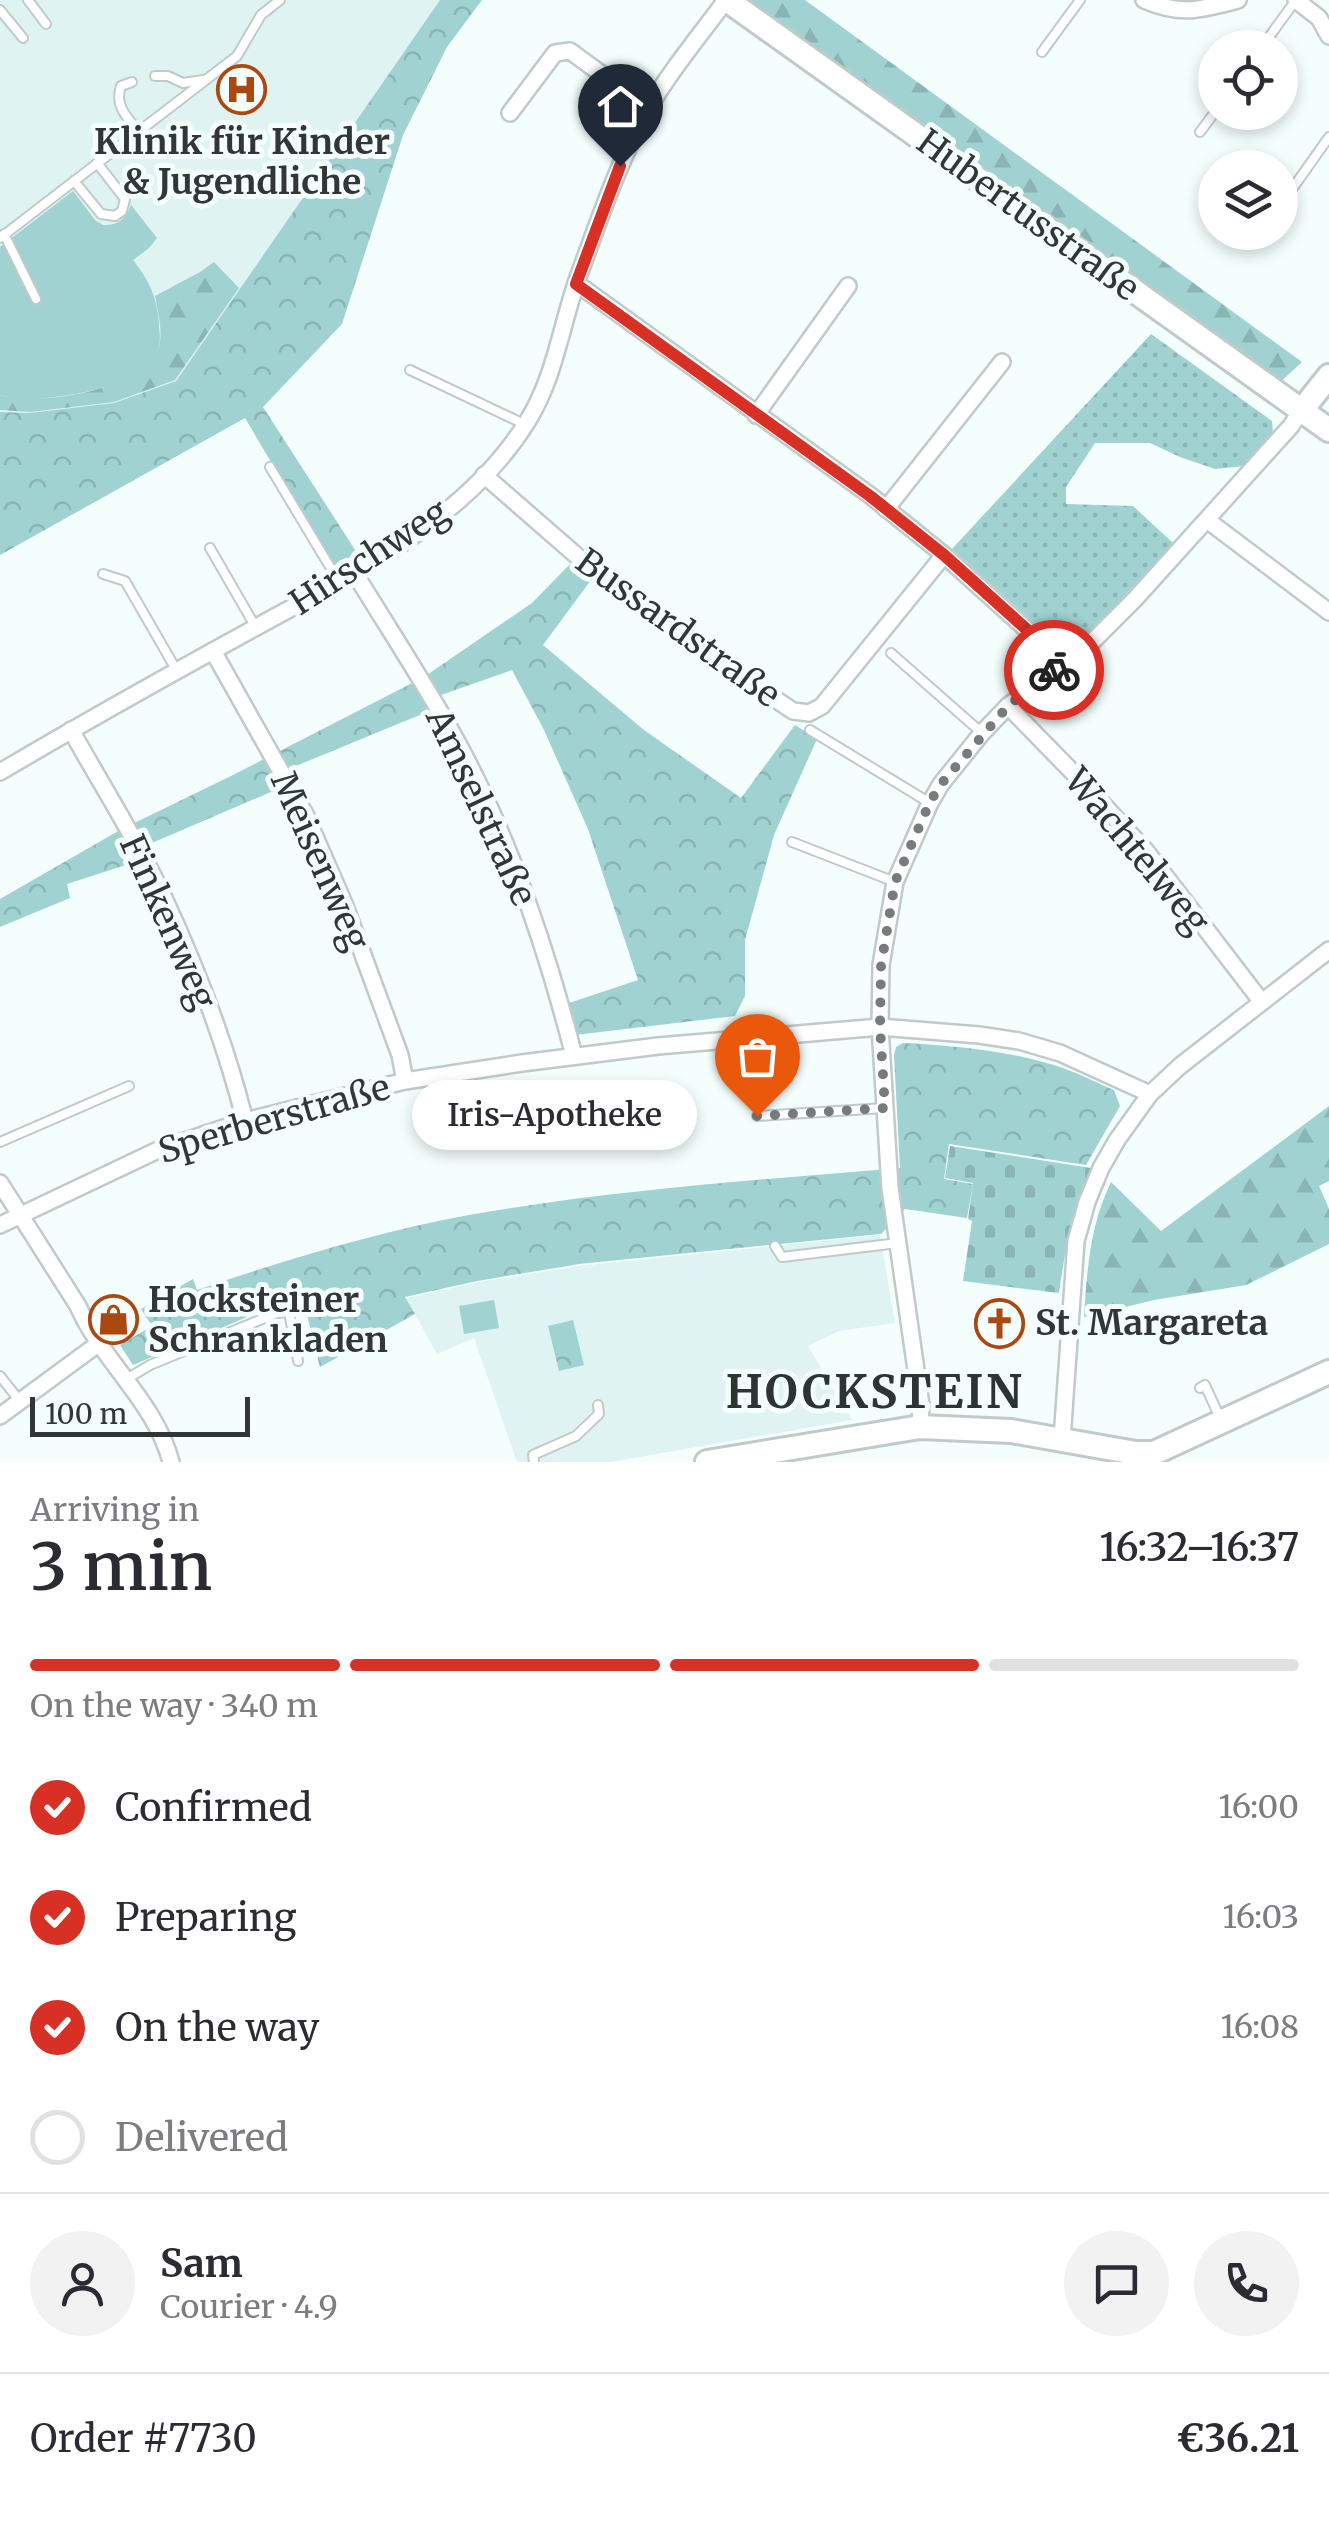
<!DOCTYPE html>
<meta charset="utf-8">
<style>
body{margin:0;font-family:Merriweather,serif;background:#f2f2f3;color:#2b2b33;height:100vh;display:flex;flex-direction:column;font-size:38px;white-space:nowrap}
*{box-sizing:border-box;margin:0}
p{font-size:32px;color:#7c7c81}
.icon{flex:none;width:55px;height:55px;fill:none;stroke:currentColor;stroke-width:2;stroke-linecap:round;stroke-linejoin:round}
.map{position:relative;height:1462px;overflow:hidden}
.drawer{display:flex;flex-direction:column;background:#fff;flex:1}
.drawer>*{flex:none}
.tools{position:absolute;left:1198px;top:30px;display:grid;gap:20px}
.tools a{display:grid;place-items:center;width:100px;height:100px;border-radius:50%;background:#fff;box-shadow:0 5px 15px #0003;font-size:50px}
.scale{position:absolute;left:30px;bottom:25px;width:220px;box-sizing:border-box;padding-left:10px;border:5px solid #323636;border-top:0;font-size:28px;line-height:35px;white-space:nowrap;color:#323636;-webkit-text-stroke:8px #f3fefd;paint-order:stroke}
.pin{position:absolute;display:grid;place-items:center;width:85px;height:85px;color:#fff;margin:-102px -42px;border-radius:50% 50% 50% 0;rotate:-45deg;box-shadow:0 0 10px #0007}
.pin .icon{rotate:45deg}
.courier{position:absolute;display:grid;place-items:center;width:100px;height:100px;margin:-50px;border:8px solid #d93025;border-radius:50%;background:#fff;color:#222;box-shadow:0 2px 12px #0007}
.bubble{position:absolute;height:70px;border-radius:35px;background:#fff;box-shadow:0 5px 15px #0003;font-size:32px;font-weight:600;line-height:70px;text-align:center}
.overview em{font-style:normal;font-weight:600}
.overview div{display:flex;flex-direction:column-reverse}
.overview{display:flex;align-items:center;justify-content:space-between;height:170px;padding:0 30px}
h1{font-size:65px;font-weight:600;line-height:75px}
.bar{display:grid;grid-template-columns:repeat(4,1fr);gap:15px 10px;align-content:center;height:120px;padding:0 30px}
.bar i{height:12px;border-radius:8px;background:#e1e1e2}
.bar .selected{background:#d93025}
.bar p{grid-column:span 4}
.line{display:flex;align-items:center;gap:25px;padding:0 30px;border-top:2px solid #e1e1e2}
.line div{flex:1}
.round{display:grid;place-items:center;flex:none;width:105px;height:105px;border-radius:52px;background:#f2f2f3}
ol{padding:0 30px;list-style:none}
li{display:flex;align-items:center;gap:30px;height:110px}
li p{margin-inline-start:auto}
li .icon{padding:10px;border-radius:50%;background:#d93025;color:#fff;stroke-width:4}
li:last-child{color:#7c7c81}
li i{width:55px;height:55px;border:5px solid #e1e1e2;border-radius:50%}
.map>svg:first-child{display:block}
.built{fill:#dff3f2}
.grass{fill:#a0d2d1}
.forest{fill:url(#forest-firs)}
.cemetery{fill:url(#cemetery-stones)}
.park{fill:url(#park-crowns)}
.garden{fill:url(#garden-dots)}
.lines{fill:none;stroke-linecap:round;stroke-linejoin:round}
.lane-casing{stroke:#c0caca;stroke-width:12}
.street-casing{stroke:#c0caca;stroke-width:20}
.secondary-casing{stroke:#c0caca;stroke-width:28}
.lane{stroke:#fff;stroke-width:8}
.street{stroke:#fff;stroke-width:15}
.secondary{stroke:#fff;stroke-width:22}
.done{stroke:#767c7c;stroke-width:10;stroke-dasharray:0 18}
.route{stroke:#d93025;stroke-width:12}
.labels{text-anchor:middle;stroke-width:10;stroke-linejoin:round;paint-order:stroke}
.poi-label{font-size:35px;font-weight:bold;fill:#323636;stroke:#f3fefd;text-anchor:start}
.street-label{font-size:35px;fill:#323636;stroke:#f3fefd}
.district-label{font-size:45px;font-weight:bold;letter-spacing:2.5px;fill:#2c3434;stroke:#f3fefd}
</style>
<div class="map">
<svg width="1329" height="1462" viewBox="0 0 1329 1462">
<defs>
<pattern id="forest-firs" width="22" height="20" patternUnits="userSpaceOnUse" patternTransform="scale(2.5)"><rect width="22" height="20" fill="#a0d2d1"/><path d="M5 1l3.5 6h-7zM16 11l3.5 6h-7z" fill="#8ab5b4"/></pattern>
<pattern id="cemetery-stones" width="16" height="16" patternUnits="userSpaceOnUse" patternTransform="scale(2.5)"><rect width="16" height="16" fill="#a0d2d1"/><path d="M2 7V4a2 2 0 0 1 4 0v3zM10 15v-3a2 2 0 0 1 4 0v3z" fill="#8ab5b4"/></pattern>
<pattern id="park-crowns" width="20" height="18" patternUnits="userSpaceOnUse" patternTransform="scale(2.5)"><rect width="20" height="18" fill="#a0d2d1"/><path d="M2 6a3 3 0 1 1 6 0M12 15a3 3 0 1 1 6 0" fill="none" stroke="#8ab5b4"/></pattern>
<pattern id="garden-dots" width="8" height="8" patternUnits="userSpaceOnUse" patternTransform="scale(2.5)"><rect width="8" height="8" fill="#a0d2d1"/><path d="M2 2h.1M6 6h.1" fill="none" stroke="#8ab5b4" stroke-width="1.8" stroke-linecap="round"/></pattern>
</defs>
<rect width="100%" height="100%" fill="#f3fefd"/>
<!-- built -->
<g class="built">
<polygon points="0,0 440,0 176,381 114,403 29,413 0,412"/>
<polygon points="880,1235 895,1323 839,1331 808,1346 852,1420 611,1462 517,1462 474,1338 437,1354 406,1298 479,1282 578,1266"/>
</g>
<!-- grass -->
<g class="grass">
<path d="M73 191 95 220 103 225C118 226 126 218 131 205L157 238 149 248 133 260C149 280 157 297 159 323 159 330 161 339 159 346 154 378 96 391 69 395 46 398 23 403 0 395V247Z"/>
<polygon points="494,1300 499,1328 464,1334 459,1306"/>
</g>
<!-- forest -->
<g class="forest">
<polygon points="743,0 805,0 1302,362 1276,386"/>
<path d="M214 262 239 288 175 380 114 402 30 412 0 410V395C36 407 143 390 158 350 164 335 158 312 155 296L200 272Z"/>
<path d="M1329 1106V1181L1319 1186 1329 1209V1244L1246 1285 1154 1300 1084 1317C1087 1270 1090 1225 1111 1182L1161 1231Z"/>
</g>
<!-- cemetery -->
<path class="cemetery" d="M950 1146 1091 1168C1073 1208 1065 1250 1059 1293L963 1281 972 1221 968 1219 973 1183 945 1178Z"/>
<!-- park -->
<g class="park">
<polygon points="440,0 482,0 447,47 403,135 342,324 263,407 359,556 335,570 245,418 0,555 0,412 29,413 114,403 176,381"/>
<polygon points="570,564 591,580 543,645 644,730 741,798 795,725 817,739 774,835 745,940 745,996 735,1016 575,1035 566,1004 638,980 588,829 544,730 512,670 424,701 427,712 274,775 280,788 131,852 135,862 67,884 70,898 0,927 0,899 120,830 233,775 424,677 532,603"/>
<path d="M903 1043C955 1046 1006 1050 1057 1066 1076 1072 1095 1082 1114 1090L1120 1106 1086 1165 949 1144 944 1179 973 1184 967 1218 905 1209 881 1234 579 1264 477 1281 405 1297 415 1314 320 1367 303 1299 273 1306 133 1365 120 1345 152 1326 141 1309 193 1279 197 1290C286 1260 376 1232 469 1215 611 1190 756 1180 900 1168L894 1055 896 1047Z"/>
<polygon points="573,1320 584,1365 559,1371 548,1326"/>
</g>
<!-- garden -->
<polygon class="garden" points="1151,334 1272,421 1273,433 1244,466 1215,469 1180,457 1150,443 1095,443 1066,487 1066,504 1133,506 1173,543 1084,640 1051,638 952,549"/>
<g class="lines">
<defs>
<g id="lane">
<polyline points="28,0 46,24"/>
<polyline points="0,10 23,38"/>
<polyline points="1261,48 1296,0"/>
<polyline points="1042,52 1080,0"/>
<polyline points="155,76 168,76 183,83 203,80"/>
<path d="M132 82 121 86C114 106 127 117 139 132"/>
<polyline points="1200,132 1215,112"/>
<polyline points="74,181 101,214 115,216 122,211 125,199 97,163"/>
<polyline points="1280,206 1329,137"/>
<polyline points="4,234 36,299"/>
<polyline points="0,238 237,56 261,15 280,0"/>
<polyline points="410,370 524,424"/>
<polyline points="270,467 339,582"/>
<polyline points="210,548 255,626"/>
<polyline points="103,574 125,581 177,671"/>
<polyline points="891,653 982,733"/>
<polyline points="810,730 930,803"/>
<polyline points="792,842 895,882"/>
<polyline points="757,1116 885,1108"/>
<polyline points="0,1142 129,1086"/>
<polyline points="775,1246 782,1257 898,1243"/>
<polyline points="0,1376 19,1400"/>
<polyline points="125,1380 150,1365 277,1313 289,1312 298,1361"/>
<polyline points="1200,1388 1205,1385 1220,1418"/>
<polyline points="534,1462 533,1455 576,1436 599,1414 598,1405"/>
</g>
<g id="street">
<path d="M1144 0C1182 16 1199 10 1238 0"/>
<polyline points="1296,0 1319,18 1329,36"/>
<polyline points="510,113 555,53 570,51 648,108"/>
<polyline points="576,283 871,496 944,555 1064,663"/>
<polyline points="756,415 848,286"/>
<polyline points="484,475 585,563 687,640 793,711 809,713 822,706 944,555"/>
<polyline points="886,509 1002,362"/>
<polyline points="1207,520 1329,612"/>
<path d="M354 572C390 631 428 688 461 749 512 845 547 950 574 1056"/>
<polyline points="213,651 306,816 345,906 400,1055 405,1081"/>
<polyline points="1008,706 1088,788 1146,851 1261,1001"/>
<path d="M71 730C102 786 137 840 164 898 197 969 226 1045 245 1121"/>
<path d="M0 772C83 723 167 676 251 630 350 575 465 522 527 422 556 376 561 323 580 272 600 218 618 163 647 111 667 75 701 34 726 0"/>
<path d="M0 1183 78 1306C102 1361 156 1403 171 1462"/>
<polyline points="0,1225 158,1150 245,1121 405,1081 522,1063 658,1046 880,1027 979,1035 1019,1041 1060,1053 1150,1094"/>
<polyline points="0,1416 98,1344"/>
<polyline points="920,1427 921,1405 890,1188 880,1027 881,965 895,882 930,803 941,784 982,733 1008,706 1092,642 1135,599 1291,426 1301,411"/>
<polyline points="1062,1439 1076,1241 1087,1202 1101,1168 1117,1140 1150,1094 1180,1066 1329,950"/>
</g>
<g id="secondary">
<polyline points="727,0 1329,430"/>
<polyline points="1301,411 1329,376"/>
<polyline points="707,1462 920,1427 1011,1431 1136,1453 1154,1453 1329,1372"/>
</g>
</defs>
<!-- lane casing -->
<use href="#lane" class="lane-casing"/>
<!-- street casing -->
<use href="#street" class="street-casing"/>
<!-- secondary casing -->
<use href="#secondary" class="secondary-casing"/>
<!-- lane -->
<use href="#lane" class="lane"/>
<!-- street -->
<use href="#street" class="street"/>
<!-- secondary -->
<use href="#secondary" class="secondary"/>
</g>
<g class="lines">
<!-- done -->
<polyline class="done" points="757,1116 885,1108 880,1027 881,966 895,882 930,802 941,784 1008,706 1054,670"/>
<!-- route -->
<polyline class="route" points="620,166 576,284 870,496 944,555 1064,663 1054,670"/>
</g>
<!-- icons -->
<defs>
<symbol id="hospital-ring" viewBox="-11 -11 22 22"><circle r="9.5" fill="#f3fefd" stroke="#ab4810" stroke-width="1.5"/><path d="M-5-5h3v3.5h4V-5h3V5h-3V1.5h-4V5h-3Z" fill="#ab4810"/></symbol>
<symbol id="shop-ring" viewBox="-11 -11 22 22"><circle r="9.5" fill="#f3fefd" stroke="#ab4810" stroke-width="1.5"/><path d="M-5-2.5h2.3a2.7 3.5 0 0 1 5.4 0H5L5.5 6h-11ZM-1.5-2.5h3a1.5 2.3 0 0 0-3 0Z" fill="#ab4810"/></symbol>
<symbol id="church-ring" viewBox="-11 -11 22 22"><circle r="9.5" fill="#f3fefd" stroke="#ab4810" stroke-width="1.5"/><path d="M-1.2-6h2.4v3.5h3.3v2.4h-3.3V6h-2.4V-.1h-3.3v-2.4h3.3Z" fill="#ab4810"/></symbol>
</defs>
<g fill-rule="evenodd">
<use href="#hospital-ring" x="214" y="62" width="55" height="55"/>
<use href="#shop-ring" x="86" y="1292" width="55" height="55"/>
<use href="#church-ring" x="972" y="1296" width="55" height="55"/>
</g>
<g class="labels">
<!-- poi labels -->
<g class="poi-label">
<text x="242" y="154" text-anchor="middle">Klinik für Kinder<tspan x="242" dy="40">&amp; Jugendliche</tspan></text>
<text x="148" y="1312">Hocksteiner<tspan x="148" dy="40">Schrankladen</tspan></text>
<text x="1035" y="1335">St. Margareta</text>
</g>
<!-- street labels -->
<g class="street-label">
<text transform="translate(1028 215) rotate(36)" y="12">Hubertusstraße</text>
<text transform="translate(369 557) rotate(-33)" y="12">Hirschweg</text>
<text transform="translate(678 628) rotate(36)" y="12">Bussardstraße</text>
<text transform="translate(481 807) rotate(65)" y="12">Amselstraße</text>
<text transform="translate(1137 851) rotate(50)" y="12">Wachtelweg</text>
<text transform="translate(320 861) rotate(66)" y="12">Meisenweg</text>
<text transform="translate(168 922) rotate(66)" y="12">Finkenweg</text>
<text transform="translate(274 1119) rotate(-16)" y="12">Sperberstraße</text>
</g>
<!-- district labels -->
<g class="district-label">
<text x="875" y="1408">HOCKSTEIN</text>
</g>
</g>
</svg>
<div class="tools">
<a><svg class="icon" aria-label="locate" viewBox="0 0 24 24"><circle cx="12" cy="12" r="6"/><path d="M12 2v4M12 18v4M2 12h4M18 12h4"/></svg></a>
<a><svg class="icon" aria-label="layers" viewBox="0 0 24 24"><path d="M12 4l9 5-9 5-9-5zM3 14l9 5 9-5"/></svg></a>
</div>
<div class="scale">100 m</div>
<div class="pin" style="left:757px;top:1116px;background:#ea580c"><svg class="icon" aria-label="bag" viewBox="0 0 24 24"><path d="M5 8h14l-1 12H6zM9 8a3 3 0 0 1 6 0"/></svg></div>
<div class="pin" style="left:620px;top:166px;background:#1f2937"><svg class="icon" aria-label="home" viewBox="0 0 24 24"><path d="M3 11l9-7 9 7M6 9v11h12V9"/></svg></div>
<div class="courier" style="left:1054px;top:670px"><svg class="icon" aria-label="bike" viewBox="0 0 24 24"><circle cx="6" cy="16" r="4"/><circle cx="18" cy="16" r="4"/><path d="M6 16l4-8h5l3 8M10 8l3 8H6M13 5h3"/></svg></div>
<div class="bubble" style="left:412px;top:1080px;width:285px">Iris-Apotheke</div>
</div>
<section class="drawer">
<div class="overview"><div><h1>3 min</h1><p>Arriving in</p></div><em>16:32–16:37</em></div>
<div class="bar"><i class="selected"></i><i class="selected"></i><i class="selected"></i><i></i><p>On the way · 340 m</p></div>
<ol>
<li><svg class="icon" aria-label="check" viewBox="0 0 24 24"><path d="M5 12l5 5 9-10"/></svg>Confirmed<p>16:00</p></li>
<li><svg class="icon" aria-label="check" viewBox="0 0 24 24"><path d="M5 12l5 5 9-10"/></svg>Preparing<p>16:03</p></li>
<li><svg class="icon" aria-label="check" viewBox="0 0 24 24"><path d="M5 12l5 5 9-10"/></svg>On the way<p>16:08</p></li>
<li><i></i>Delivered</li>
</ol>
<div class="line" style="height:180px"><a class="round"><svg class="icon" aria-label="person" viewBox="0 0 24 24"><circle cx="12" cy="8" r="4"/><path d="M4 21q1-7 8-7t8 7"/></svg></a><div><b>Sam</b><p>Courier · 4.9</p></div><a class="round"><svg class="icon" aria-label="chat" viewBox="0 0 24 24"><path d="M4 5h16v11H9l-5 4z"/></svg></a><a class="round"><svg class="icon" aria-label="phone" viewBox="0 0 24 24"><path d="M5 4h4l2 5-3 2q2 4 5 5l2-3 5 2v4C11 20 4 13 5 4z"/></svg></a></div>
<div class="line" style="height:130px"><div>Order #7730</div><b>€36.21</b></div>
</section>
